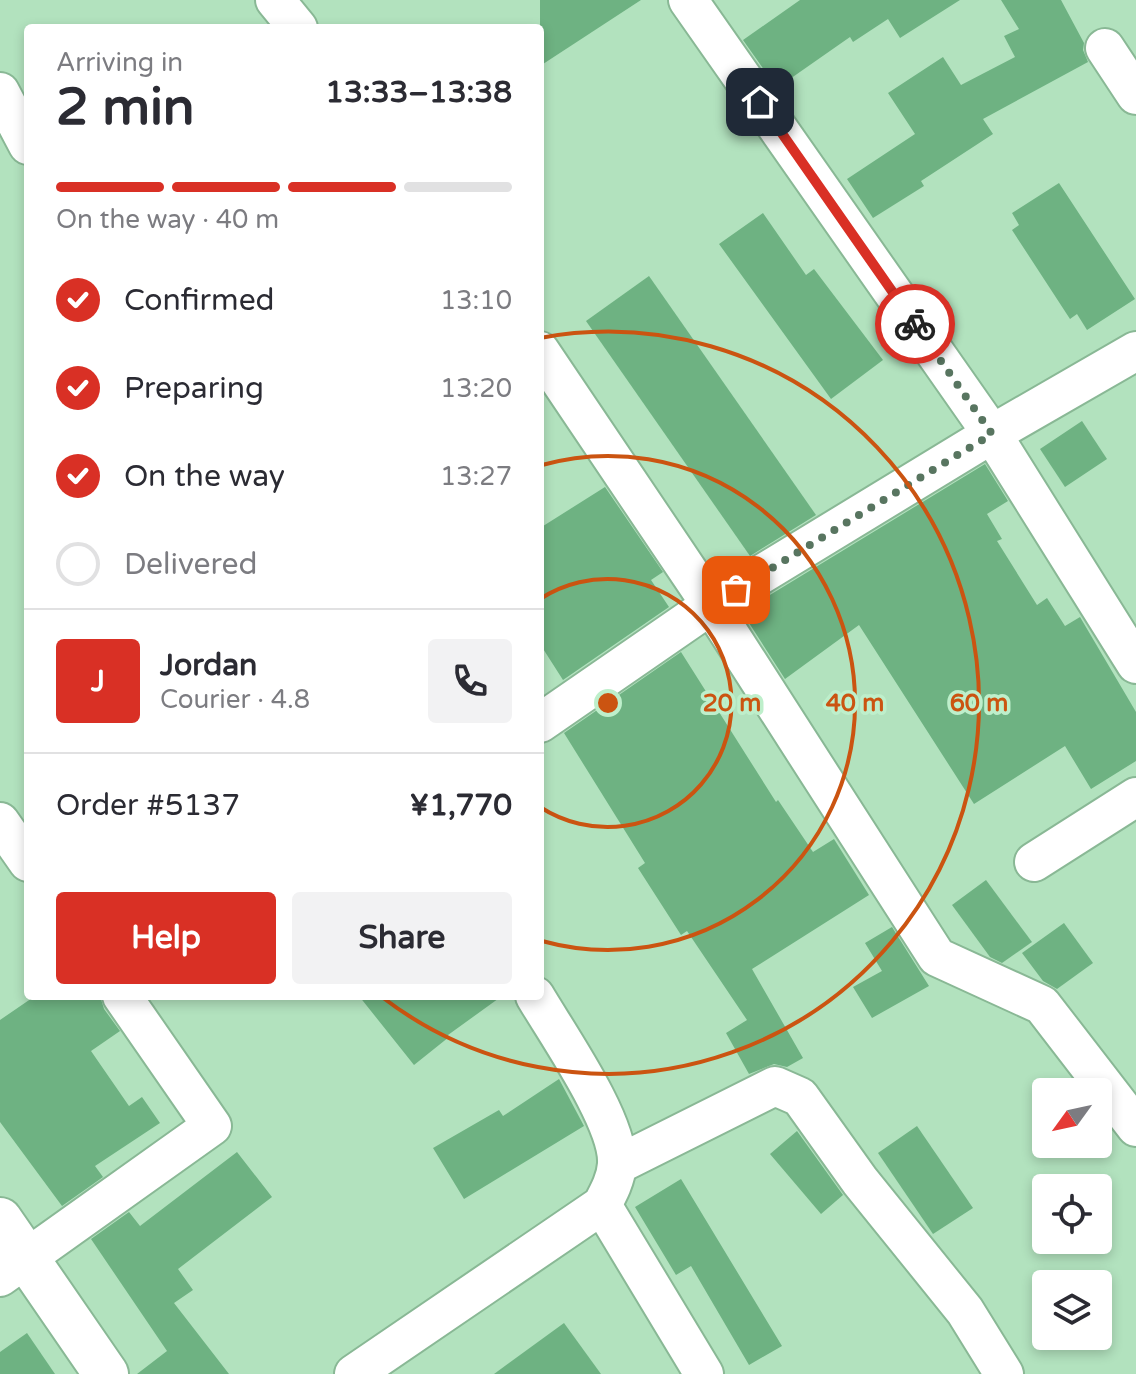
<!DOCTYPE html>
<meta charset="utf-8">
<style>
body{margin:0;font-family:"Varela Round",sans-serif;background:#f2f2f3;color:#2b2b33;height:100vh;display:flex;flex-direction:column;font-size:30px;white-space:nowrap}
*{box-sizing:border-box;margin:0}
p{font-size:26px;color:#7c7c81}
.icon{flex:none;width:44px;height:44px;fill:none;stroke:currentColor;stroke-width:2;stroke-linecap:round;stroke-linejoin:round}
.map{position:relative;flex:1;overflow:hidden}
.details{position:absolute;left:24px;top:24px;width:520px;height:976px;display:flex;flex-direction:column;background:#fff;border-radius:8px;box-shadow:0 4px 12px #0003}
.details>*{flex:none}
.needle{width:52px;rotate:237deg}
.fabs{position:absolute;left:1032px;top:1078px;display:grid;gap:16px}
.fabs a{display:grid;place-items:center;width:80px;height:80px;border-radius:8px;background:#fff;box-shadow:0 4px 12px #0003;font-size:40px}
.pin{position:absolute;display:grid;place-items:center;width:68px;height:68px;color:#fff;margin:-34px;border-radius:16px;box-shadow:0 4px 12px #0006}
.courier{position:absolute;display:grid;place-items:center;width:80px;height:80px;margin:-40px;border:6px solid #d93025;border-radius:50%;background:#fff;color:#222;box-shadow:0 2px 10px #0007}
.head em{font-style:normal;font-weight:800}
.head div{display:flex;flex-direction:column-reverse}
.head{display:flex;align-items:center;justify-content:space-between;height:136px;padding:0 32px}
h1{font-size:52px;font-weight:800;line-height:60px}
.bar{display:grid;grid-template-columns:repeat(4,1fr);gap:12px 8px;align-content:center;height:96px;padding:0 32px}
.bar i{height:10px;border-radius:6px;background:#e1e1e2}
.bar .active{background:#d93025}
.bar p{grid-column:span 4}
.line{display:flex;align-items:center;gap:20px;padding:0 32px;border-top:2px solid #e1e1e2}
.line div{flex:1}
.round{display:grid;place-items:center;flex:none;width:84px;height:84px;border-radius:8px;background:#f2f2f3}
ol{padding:0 32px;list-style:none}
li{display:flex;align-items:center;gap:24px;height:88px}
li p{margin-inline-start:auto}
li .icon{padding:8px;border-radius:50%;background:#d93025;color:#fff;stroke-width:4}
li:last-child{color:#7c7c81}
li i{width:44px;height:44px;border:4px solid #e1e1e2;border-radius:50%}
.cta{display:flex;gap:16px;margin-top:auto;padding:16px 32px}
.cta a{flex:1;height:92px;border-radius:8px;background:#d93025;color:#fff;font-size:32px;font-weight:800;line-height:92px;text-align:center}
.cta a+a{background:#f2f2f3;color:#2b2b33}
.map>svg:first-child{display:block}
.building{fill:#6eb282}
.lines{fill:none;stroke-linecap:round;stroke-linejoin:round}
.street-casing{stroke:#89b895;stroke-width:42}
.secondary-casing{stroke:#89b895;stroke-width:48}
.street{stroke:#fff;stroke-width:38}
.secondary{stroke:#fff;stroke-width:44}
.done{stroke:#587560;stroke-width:8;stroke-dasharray:0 14.4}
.route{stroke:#d93025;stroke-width:10}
.ring{fill:none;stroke:#cb5411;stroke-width:4}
.centre{fill:#cb5411;stroke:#beefcb;stroke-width:4}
.ring-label{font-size:24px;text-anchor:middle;font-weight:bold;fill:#cb5411;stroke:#beefcb;stroke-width:7;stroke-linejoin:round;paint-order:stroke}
</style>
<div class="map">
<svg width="1136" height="1374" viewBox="0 0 1136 1374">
<rect width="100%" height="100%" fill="#b2e2be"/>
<!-- building -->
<g class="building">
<polygon points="540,0 641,0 540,66"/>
<polygon points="800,0 960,0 900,38 888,19 853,42 850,37 777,88 743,40"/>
<polygon points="1001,0 1061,0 1084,43 1083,50 1088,62 983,119 993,134 921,181 924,186 873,218 847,179 915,134 888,93 943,57 961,85 1015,57 1004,36 1019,29"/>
<polygon points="1059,183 1135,299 1087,330 1077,314 1070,319 1012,230 1019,225 1012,213"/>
<polygon points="763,213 806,275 814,269 883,360 831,399 719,244"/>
<polygon points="649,276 816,515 750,556 586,321"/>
<polygon points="1082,421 1107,459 1065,487 1040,449"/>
<polygon points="985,464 1008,501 987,514 1002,539 997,541 1037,605 1047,598 1065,626 1080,617 1136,712 1136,761 1091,789 1065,746 974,804 859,625 785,679 742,612"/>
<polygon points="605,487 663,572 651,580 669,607 563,680 540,644 540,528"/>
<polygon points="681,652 776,802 778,800 813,852 834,839 869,895 752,969 803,1058 787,1067 774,1064 749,1074 726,1033 747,1020 687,931 681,935 638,868 645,863 564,733"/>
<polygon points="986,880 1032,942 1002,963 990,957 952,905"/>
<polygon points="1064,923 1093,963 1057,989 1043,981 1022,953"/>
<polygon points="892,927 929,986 872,1018 853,987 882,971 865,943"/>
<polygon points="35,996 100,996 104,1009 120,1031 91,1051 129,1106 142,1097 160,1123 95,1166 103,1177 62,1206 0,1122 0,1020"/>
<polygon points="359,996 502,996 448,1035 449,1037 414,1065"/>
<polygon points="559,1079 584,1126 464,1199 433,1148 499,1110 503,1116"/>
<polygon points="917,1126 973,1208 933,1234 878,1153"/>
<polygon points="797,1131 843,1195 821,1214 770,1154"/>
<polygon points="237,1152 272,1197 178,1269 193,1290 174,1303 229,1374 137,1374 167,1351 91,1239 129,1212 140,1226"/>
<polygon points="681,1179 782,1346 749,1365 691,1266 676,1275 635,1207"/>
<polygon points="564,1323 601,1374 494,1374"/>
<polygon points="27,1333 55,1374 0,1374 0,1352"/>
</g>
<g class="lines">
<defs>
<g id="street">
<polyline points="275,0 298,28"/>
<polyline points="688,0 992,434 1136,664"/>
<polyline points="1105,48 1136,95"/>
<polyline points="0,92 28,145"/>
<polyline points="540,351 711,605 937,957 1042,1005 1136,1127"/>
<polyline points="540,723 711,605 992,434 1136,351"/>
<polyline points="0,822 28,862"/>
<polyline points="1034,862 1136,797"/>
<polyline points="617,1165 775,1086 800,1097 860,1181 965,1311 1004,1374"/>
<polyline points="602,1205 704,1374"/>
<polyline points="0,1277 212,1126 122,996"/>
<path d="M354 1374 602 1205C609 1192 616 1179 617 1164 619 1122 558 1035 535 996"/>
</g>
<polyline id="secondary" points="0,1220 106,1374"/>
</defs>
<!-- street casing -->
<use href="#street" class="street-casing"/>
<!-- secondary casing -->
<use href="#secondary" class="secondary-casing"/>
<!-- street -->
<use href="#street" class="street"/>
<!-- secondary -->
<use href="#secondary" class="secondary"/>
</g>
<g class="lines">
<!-- done -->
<polyline class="done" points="736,590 992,434 915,324"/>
<!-- route -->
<polyline class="route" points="760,102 915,324"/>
</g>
<!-- distance rings -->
<g class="ring">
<path d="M540 599A124 124 0 1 1 540 807"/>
<path d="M542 465A247 247 0 1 1 542 941"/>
<path d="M540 338A371 371 0 1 1 382 997"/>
</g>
<circle cx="608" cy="703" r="12" class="centre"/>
<g class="ring-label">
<text x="732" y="711">20 m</text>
<text x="855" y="711">40 m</text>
<text x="979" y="711">60 m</text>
</g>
</svg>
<div class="fabs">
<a><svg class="needle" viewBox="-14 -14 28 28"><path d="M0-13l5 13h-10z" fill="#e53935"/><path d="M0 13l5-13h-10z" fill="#7c7c81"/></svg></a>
<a><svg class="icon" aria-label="locate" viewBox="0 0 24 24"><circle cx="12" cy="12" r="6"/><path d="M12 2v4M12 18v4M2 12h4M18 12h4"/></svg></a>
<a><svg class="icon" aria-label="layers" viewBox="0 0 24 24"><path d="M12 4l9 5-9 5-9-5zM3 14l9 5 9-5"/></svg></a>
</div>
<div class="pin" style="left:736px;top:590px;background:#ea580c"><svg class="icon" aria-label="bag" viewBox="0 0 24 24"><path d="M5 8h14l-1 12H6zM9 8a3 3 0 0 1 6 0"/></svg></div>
<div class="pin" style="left:760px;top:102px;background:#1f2937"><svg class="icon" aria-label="home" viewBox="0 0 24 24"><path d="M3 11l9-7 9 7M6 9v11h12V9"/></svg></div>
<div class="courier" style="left:915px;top:324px"><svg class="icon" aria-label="bike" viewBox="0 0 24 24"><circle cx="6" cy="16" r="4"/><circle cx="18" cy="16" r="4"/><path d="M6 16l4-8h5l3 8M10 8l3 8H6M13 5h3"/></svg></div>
<section class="details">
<div class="head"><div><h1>2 min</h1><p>Arriving in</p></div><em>13:33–13:38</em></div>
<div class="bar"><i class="active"></i><i class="active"></i><i class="active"></i><i></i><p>On the way · 40 m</p></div>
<ol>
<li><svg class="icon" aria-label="check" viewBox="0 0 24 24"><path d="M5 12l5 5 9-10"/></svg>Confirmed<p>13:10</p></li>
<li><svg class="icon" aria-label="check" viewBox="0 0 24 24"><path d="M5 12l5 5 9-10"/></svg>Preparing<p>13:20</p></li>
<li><svg class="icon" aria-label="check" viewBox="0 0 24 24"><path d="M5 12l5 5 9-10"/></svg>On the way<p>13:27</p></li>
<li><i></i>Delivered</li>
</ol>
<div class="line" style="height:144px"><b class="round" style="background:#d93025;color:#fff">J</b><div><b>Jordan</b><p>Courier · 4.8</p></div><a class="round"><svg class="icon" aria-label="phone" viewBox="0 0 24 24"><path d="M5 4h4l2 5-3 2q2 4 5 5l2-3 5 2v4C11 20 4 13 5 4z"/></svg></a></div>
<div class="line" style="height:104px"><div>Order #5137</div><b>¥1,770</b></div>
<div class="cta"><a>Help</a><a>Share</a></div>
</section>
</div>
